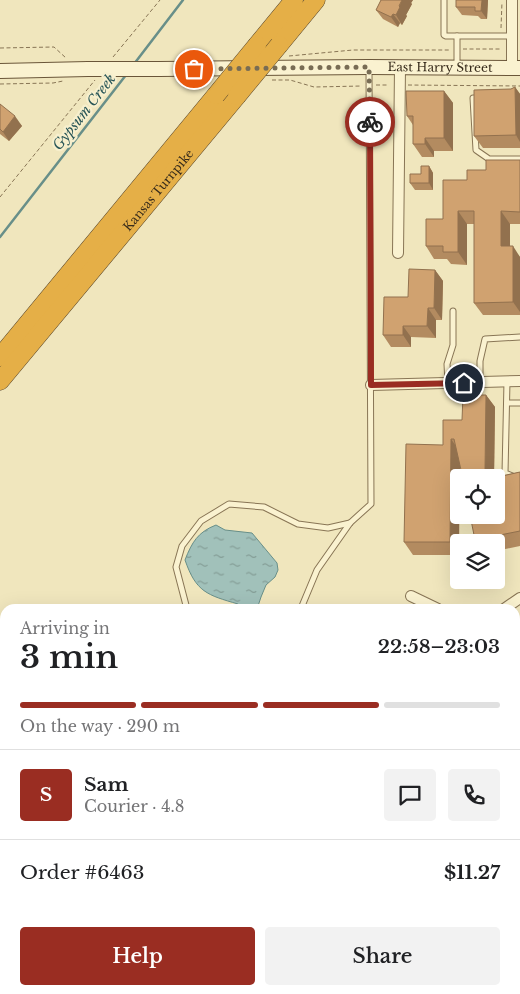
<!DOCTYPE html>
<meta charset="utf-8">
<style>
body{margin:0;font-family:"Libre Baskerville",serif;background:#f2f2f2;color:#202124;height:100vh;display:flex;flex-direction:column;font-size:19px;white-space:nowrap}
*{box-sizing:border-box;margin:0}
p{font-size:16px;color:#757577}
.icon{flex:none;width:28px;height:28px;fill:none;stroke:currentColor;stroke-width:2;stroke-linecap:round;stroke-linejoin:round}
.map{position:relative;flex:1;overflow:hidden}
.details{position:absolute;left:0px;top:604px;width:520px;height:391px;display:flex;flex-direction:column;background:#fff;border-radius:15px 15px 0 0;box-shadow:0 5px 20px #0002}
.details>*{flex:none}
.fabs{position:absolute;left:450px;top:469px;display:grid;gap:10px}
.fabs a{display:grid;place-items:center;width:55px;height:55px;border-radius:5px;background:#fff;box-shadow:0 5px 20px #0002;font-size:25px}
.pin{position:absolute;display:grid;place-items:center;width:42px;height:42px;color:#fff;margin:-21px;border:2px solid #fff;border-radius:50%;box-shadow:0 1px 5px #0007}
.courier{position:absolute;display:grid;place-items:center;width:50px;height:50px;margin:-25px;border:4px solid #9a2d22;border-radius:50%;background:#fff;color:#222;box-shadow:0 1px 6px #0007}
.head em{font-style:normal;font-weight:600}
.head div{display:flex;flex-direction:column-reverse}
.head{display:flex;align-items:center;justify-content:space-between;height:85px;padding:0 20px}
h1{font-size:32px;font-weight:600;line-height:38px}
.bar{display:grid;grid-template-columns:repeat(4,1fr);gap:8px 5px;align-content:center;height:60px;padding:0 20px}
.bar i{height:6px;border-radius:4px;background:#e0e0e0}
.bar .on{background:#9a2d22}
.bar p{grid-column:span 4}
.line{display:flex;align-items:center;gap:12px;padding:0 20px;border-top:1px solid #e0e0e0}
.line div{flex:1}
.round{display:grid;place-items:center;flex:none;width:52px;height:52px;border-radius:5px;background:#f2f2f2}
.primary-button{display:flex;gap:10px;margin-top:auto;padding:10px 20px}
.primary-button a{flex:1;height:58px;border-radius:5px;background:#9a2d22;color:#fff;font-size:20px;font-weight:600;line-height:58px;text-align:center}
.primary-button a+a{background:#f2f2f2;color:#202124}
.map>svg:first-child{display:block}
.water{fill:url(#water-ripples);stroke:#688f89}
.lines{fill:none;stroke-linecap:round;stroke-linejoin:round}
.stream{stroke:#688f89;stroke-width:2.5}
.lane-casing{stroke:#887555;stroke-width:7}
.street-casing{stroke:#887555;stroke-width:12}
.secondary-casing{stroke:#6a5639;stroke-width:16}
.highway-casing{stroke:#55432a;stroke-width:19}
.path{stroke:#887555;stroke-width:1;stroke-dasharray:4 2.5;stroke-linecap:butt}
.lane{stroke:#faf2d0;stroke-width:5}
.street{stroke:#faf2d0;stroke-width:10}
.secondary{stroke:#faf2d0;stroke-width:14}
.highway{stroke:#e5af47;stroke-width:18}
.secondary-bridge-casing{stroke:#6a5639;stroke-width:16;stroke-linecap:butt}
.highway-bridge-casing{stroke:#55432a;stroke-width:19;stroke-linecap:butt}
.secondary-bridge{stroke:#faf2d0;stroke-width:14}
.highway-bridge{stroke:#e5af47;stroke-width:18}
.wall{fill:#b38b60}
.shaded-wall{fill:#92714e}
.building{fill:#d0a270;stroke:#92714e}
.done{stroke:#786c54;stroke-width:5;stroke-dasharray:0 9}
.route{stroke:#9a2d22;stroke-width:6}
.labels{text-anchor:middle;stroke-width:4.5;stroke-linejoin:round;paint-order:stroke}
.street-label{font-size:12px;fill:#372b1b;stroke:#f7efcd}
.water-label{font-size:14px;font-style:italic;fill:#295657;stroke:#f7efcd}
</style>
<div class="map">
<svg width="520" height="994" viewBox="0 0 520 994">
<defs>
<pattern id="water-ripples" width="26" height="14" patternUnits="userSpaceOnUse" patternTransform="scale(1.25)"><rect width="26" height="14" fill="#a1c1ba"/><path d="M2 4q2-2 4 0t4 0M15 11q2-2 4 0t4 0" fill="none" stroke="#849d96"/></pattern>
</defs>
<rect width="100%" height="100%" fill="#f0e6bd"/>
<!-- water -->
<path class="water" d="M216 525 225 530 252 533 277 563 278 570 275 577 266 585 261 597 257 609H241L238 604C207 595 196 592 185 560 192 542 198 532 216 525Z"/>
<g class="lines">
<!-- stream -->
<g class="stream">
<polyline points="134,64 183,0"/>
<polyline points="0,237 126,75"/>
</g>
<defs>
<g id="lane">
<polyline points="444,0 444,35 446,36 457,36"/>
<polyline points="457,68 457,36 512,36"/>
<polyline points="481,98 473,98 476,150 489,159 520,159"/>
<polyline points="507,381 505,473 520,479"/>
<polyline points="480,382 480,361 485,339 520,337"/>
<polyline points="448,383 447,364 453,345 453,311"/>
<polyline points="507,403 520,403"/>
<polyline points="187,609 176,567 182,546 201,521 229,504 264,507 298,524 328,528 350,523"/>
<polyline points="303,609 302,606 317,570 350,523 371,504 369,69"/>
<polyline points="515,634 520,634"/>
</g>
<g id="street">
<polyline points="512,68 512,0"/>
<polyline points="398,253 400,68"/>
<polyline points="371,385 520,381"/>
<polyline points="411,596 438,609"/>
<polyline points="504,609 520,598"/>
</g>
<g id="secondary">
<path id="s1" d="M159 69 369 67 520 68"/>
<polyline points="0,71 88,69"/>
</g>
<g id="highway">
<polyline points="257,45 294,0"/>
<polyline points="279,45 316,0"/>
<polyline points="0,357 216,95"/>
<path id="s2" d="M0 381 237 96"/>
</g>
</defs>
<!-- lane casing -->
<use href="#lane" class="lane-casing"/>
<!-- street casing -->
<use href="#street" class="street-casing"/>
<!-- secondary casing -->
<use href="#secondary" class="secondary-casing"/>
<!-- highway casing -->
<use href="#highway" class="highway-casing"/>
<!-- path -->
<g class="path">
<polyline points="501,28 502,2"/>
<polyline points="0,48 54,47 66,58"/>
<polyline points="463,49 502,49"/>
<polyline points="289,56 353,50 449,50"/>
<polyline points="113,57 160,0"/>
<polyline points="272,80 290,80 314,87 362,86"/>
<polyline points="0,84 53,83 63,81"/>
<polyline points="376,85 389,85"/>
<polyline points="408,85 520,86"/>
<polyline points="0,197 95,80"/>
</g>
<!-- lane -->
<use href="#lane" class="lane"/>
<!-- street -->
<use href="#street" class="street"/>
<!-- secondary -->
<use href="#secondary" class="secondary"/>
<!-- highway -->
<use href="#highway" class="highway"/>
<defs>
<polyline id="secondary-bridge" points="88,69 159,69"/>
<g id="highway-bridge">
<polyline points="216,95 257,45"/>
<polyline points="237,96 279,45"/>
</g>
</defs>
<!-- secondary-bridge casing -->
<use href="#secondary-bridge" class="secondary-bridge-casing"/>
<!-- highway-bridge casing -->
<use href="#highway-bridge" class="highway-bridge-casing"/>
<!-- secondary-bridge -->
<use href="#secondary-bridge" class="secondary-bridge"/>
<!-- highway-bridge -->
<use href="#highway-bridge" class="highway-bridge"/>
</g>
<!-- wall -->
<g class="wall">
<polygon points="381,0 413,0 411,3 412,4 406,15 407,16 402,25 400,23 398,27 383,19 376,10"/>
<polygon points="488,0 487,19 481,19 478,16 462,15 456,7"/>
<polygon points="515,87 520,94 520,148 483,148 474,136 511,89"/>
<polygon points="444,91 453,103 453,151 434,151 434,157 422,157 413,144 413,125 407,116"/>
<polygon points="0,104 22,126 9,141 0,134"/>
<polygon points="520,160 520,224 510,224 510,246 520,257 520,315 483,315 474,303 474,224 467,224 467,265 451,264 447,259 434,259 426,246 467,180 486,170"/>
<polygon points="429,166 433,173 433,190 415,190 410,183 421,174"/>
<polygon points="435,270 443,281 442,320 436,320 436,338 411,337 411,347 391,347 383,335 408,297"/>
<polygon points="486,395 495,407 494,477 520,472 520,546 496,551 496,542 477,542 475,540 496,478 466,478 461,470 460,465 459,555 413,555 404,542 443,445 462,420"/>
<polygon points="515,647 520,654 520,780 515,780"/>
</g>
<!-- shaded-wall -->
<g class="shaded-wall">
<polygon points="402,0 413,0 411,3 412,4 406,15 407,16 402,25 396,15"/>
<polygon points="482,0 488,0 487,19 481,11"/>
<polygon points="393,14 400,23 398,27 391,17"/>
<polygon points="515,87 520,94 520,142 516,135"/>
<polygon points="444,91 453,103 453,151 444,138"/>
<polygon points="15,116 22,126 9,141 3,132"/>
<polygon points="425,138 434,151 434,157 425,144"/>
<polygon points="429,166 433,173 433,190 429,183"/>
<polygon points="458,211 467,224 467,265 458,252"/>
<polygon points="501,211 510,224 510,259 501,246"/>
<polygon points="513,246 520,257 520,312 513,302"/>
<polygon points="435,270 443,281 442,320 434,308"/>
<polygon points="428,308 436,320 436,338 427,326"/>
<polygon points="403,326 411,337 411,347 403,335"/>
<polygon points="486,395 495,407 494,478 490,478 485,471"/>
<polygon points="451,439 460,452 460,478 459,478 459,554 450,542"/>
<polygon points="515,647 520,654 520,717 515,710"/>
<polygon points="515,723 520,730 520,768 515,762"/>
<polygon points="515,768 520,775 520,780 515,773"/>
<polygon points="362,990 369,990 372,994 359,994"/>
</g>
<!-- building -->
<g class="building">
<polygon points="381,0 402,0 399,6 400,7 396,15 393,14 391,17 376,10"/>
<polygon points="456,0 482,0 481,11 475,11 475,7 456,7"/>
<polygon points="515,87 516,135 474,136 474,90 511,89"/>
<polygon points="406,91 444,91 444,138 425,138 425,144 413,144 413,116 407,116"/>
<polygon points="0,104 15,116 3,132 0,129"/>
<polygon points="486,160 520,160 520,212 501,211 501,246 513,246 513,302 474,303 474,211 458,211 458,252 443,252 443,246 426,246 426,219 443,219 443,180 467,180 467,170 486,170"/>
<polygon points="421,166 429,166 429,183 410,183 410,174 421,174"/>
<polygon points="409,269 435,270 434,308 428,308 427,326 403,326 403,335 383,335 384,297 408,297"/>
<polygon points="463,395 486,395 485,471 461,470 454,439 451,439 450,542 404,542 406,444 443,445 443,420 462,420"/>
<polygon points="520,472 520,531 475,540 470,515 496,515 496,478 493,478"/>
<rect x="515" y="709" width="5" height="14"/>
<polygon points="312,990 362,990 359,994 310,994"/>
</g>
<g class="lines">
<!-- done -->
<polyline class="done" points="194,69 369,67 370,122"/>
<!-- route -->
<polyline class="route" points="370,122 371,385 464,383"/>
</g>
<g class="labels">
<!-- street labels -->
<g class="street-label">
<text dy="4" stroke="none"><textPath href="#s1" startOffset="281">East Harry Street</textPath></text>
<text dy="4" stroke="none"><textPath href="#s2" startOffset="248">Kansas Turnpike</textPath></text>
</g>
<!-- water labels -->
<g class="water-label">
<text transform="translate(84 112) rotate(-52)" y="5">Gypsum Creek</text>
</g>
</g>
</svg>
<div class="fabs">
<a><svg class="icon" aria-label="locate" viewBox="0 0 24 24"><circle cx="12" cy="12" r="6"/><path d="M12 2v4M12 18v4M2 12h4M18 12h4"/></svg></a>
<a><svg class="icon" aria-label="layers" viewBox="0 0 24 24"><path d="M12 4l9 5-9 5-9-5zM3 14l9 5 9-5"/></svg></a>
</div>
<div class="pin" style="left:194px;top:69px;background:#ea580c"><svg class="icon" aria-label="bag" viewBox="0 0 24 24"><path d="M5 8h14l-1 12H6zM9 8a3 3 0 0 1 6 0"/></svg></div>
<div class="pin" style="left:464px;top:383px;background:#1f2937"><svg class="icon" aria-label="home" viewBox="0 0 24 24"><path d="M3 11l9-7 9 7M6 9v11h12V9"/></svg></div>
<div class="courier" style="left:370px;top:122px"><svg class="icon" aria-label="bike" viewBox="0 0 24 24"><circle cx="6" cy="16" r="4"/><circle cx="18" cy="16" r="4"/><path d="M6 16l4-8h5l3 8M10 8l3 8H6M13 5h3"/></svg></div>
<section class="details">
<div class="head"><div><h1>3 min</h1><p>Arriving in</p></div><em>22:58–23:03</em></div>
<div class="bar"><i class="on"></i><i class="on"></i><i class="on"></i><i></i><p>On the way · 290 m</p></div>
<div class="line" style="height:90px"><b class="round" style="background:#9a2d22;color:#fff">S</b><div><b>Sam</b><p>Courier · 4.8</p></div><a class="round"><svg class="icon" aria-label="chat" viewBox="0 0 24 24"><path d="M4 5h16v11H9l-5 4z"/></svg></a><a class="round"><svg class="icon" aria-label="phone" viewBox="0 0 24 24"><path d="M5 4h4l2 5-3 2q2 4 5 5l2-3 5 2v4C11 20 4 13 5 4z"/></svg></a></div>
<div class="line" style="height:65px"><div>Order #6463</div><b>$11.27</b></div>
<div class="primary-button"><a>Help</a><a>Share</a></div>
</section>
</div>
